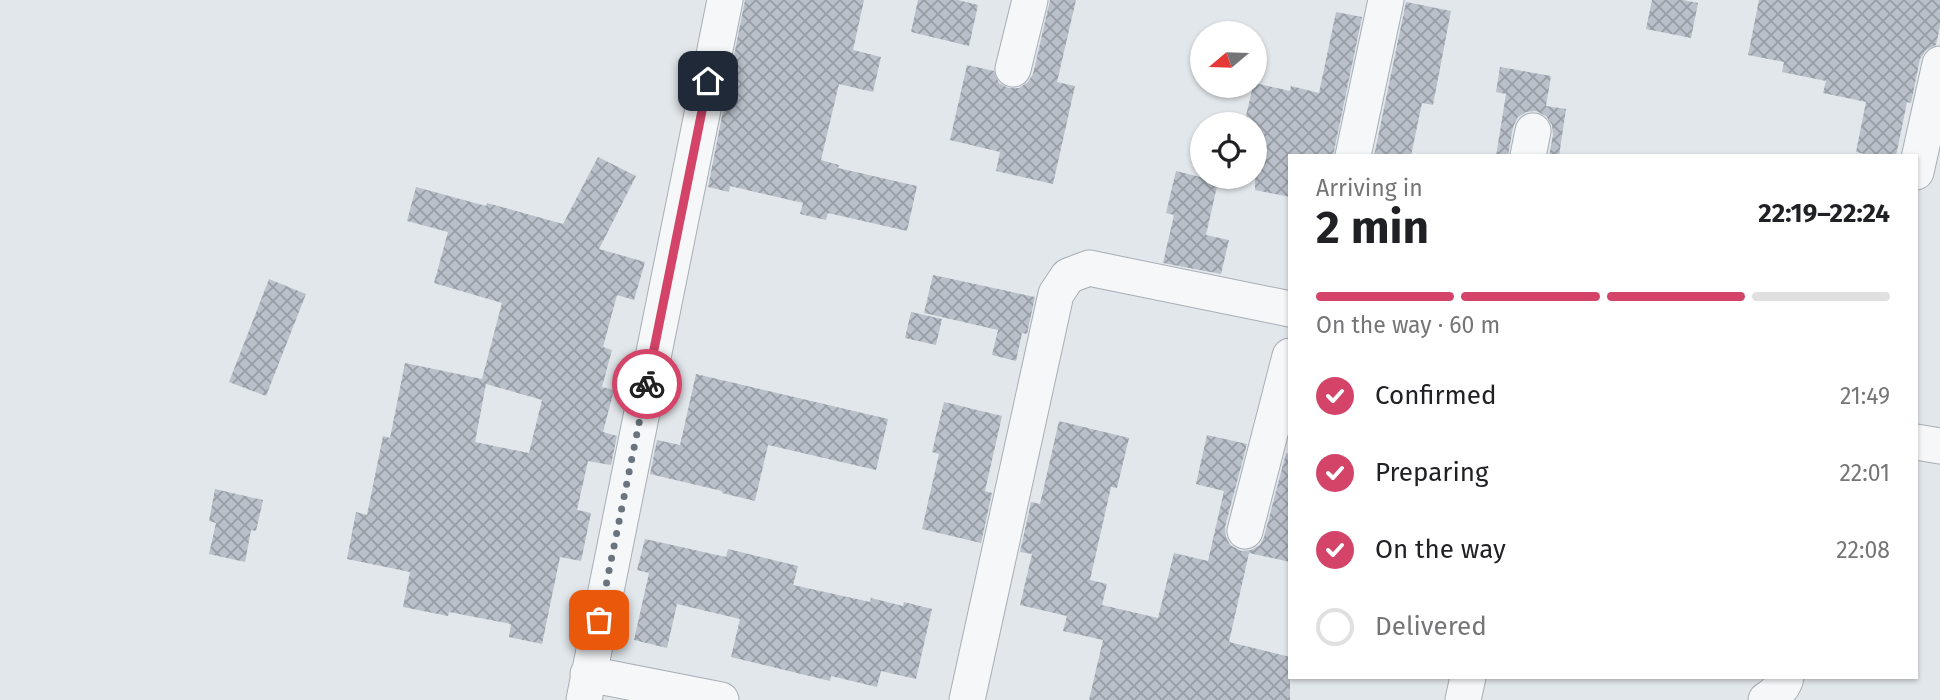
<!DOCTYPE html>
<meta charset="utf-8">
<style>
body{margin:0;font-family:"Fira Sans",sans-serif;background:#f6f6f6;color:#202124;height:100vh;display:flex;flex-direction:column;font-size:26px;white-space:nowrap}
*{box-sizing:border-box;margin:0}
p{font-size:23px;color:#757577}
.icon{flex:none;width:38px;height:38px;fill:none;stroke:currentColor;stroke-width:2;stroke-linecap:round;stroke-linejoin:round}
.map{position:relative;flex:1;overflow:hidden}
.side{position:absolute;left:1288px;top:154px;width:630px;height:525px;display:flex;flex-direction:column;background:#fff;border-radius:0px;box-shadow:0 2px 5px #0004}
.side>*{flex:none}
.needle{width:46px;rotate:251deg}
.tools{position:absolute;left:1190px;top:21px;display:grid;gap:14px}
.tools a{display:grid;place-items:center;width:77px;height:77px;border-radius:50%;background:#fff;box-shadow:0 2px 5px #0004;font-size:35px}
.pin{position:absolute;display:grid;place-items:center;width:60px;height:60px;color:#fff;margin:-30px;border-radius:14px;box-shadow:0 4px 10px #0006}
.courier{position:absolute;display:grid;place-items:center;width:70px;height:70px;margin:-35px;border:5px solid #d34468;border-radius:50%;background:#fff;color:#222;box-shadow:0 2px 9px #0007}
.headline em{font-style:normal;font-weight:700}
.headline div{display:flex;flex-direction:column-reverse}
.headline{display:flex;align-items:center;justify-content:space-between;height:119px;padding:0 28px}
h1{font-size:46px;font-weight:700;line-height:52px}
.bar{display:grid;grid-template-columns:repeat(4,1fr);gap:10px 7px;align-content:center;height:84px;padding:0 28px}
.bar i{height:9px;border-radius:5px;background:#e0e0e0}
.bar .active{background:#d34468}
.bar p{grid-column:span 4}
ol{padding:0 28px;list-style:none}
li{display:flex;align-items:center;gap:21px;height:77px}
li p{margin-inline-start:auto}
li .icon{padding:7px;border-radius:50%;background:#d34468;color:#fff;stroke-width:4}
li:last-child{color:#757577}
li i{width:38px;height:38px;border:4px solid #e0e0e0;border-radius:50%}
.map>svg:first-child{display:block}
.building{fill:url(#building-cross-hatch);fill-rule:evenodd}
.lines{fill:none;stroke-linecap:round;stroke-linejoin:round}
.minor-casing{stroke:#a7aeb6;stroke-width:37}
.minor{stroke:#f5f7f9;stroke-width:35}
.done{stroke:#6a747e;stroke-width:7;stroke-dasharray:0 12.6}
.route{stroke:#d34468;stroke-width:9}
</style>
<div class="map">
<svg width="1940" height="700" viewBox="0 0 1940 700">
<defs>
<pattern id="building-cross-hatch" width="8" height="8" patternUnits="userSpaceOnUse" patternTransform="scale(1.75)"><rect width="8" height="8" fill="#b9c0c9"/><path d="M0 0l8 8M0 8l8-8" fill="none" stroke="#969da5"/></pattern>
</defs>
<rect width="100%" height="100%" fill="#e2e7eb"/>
<!-- building -->
<g class="building">
<polygon points="745,0 864,0 853,50 881,57 873,92 839,84 821,160 839,165 838,168 917,186 907,231 828,213 826,220 800,214 803,203 730,186 729,192 708,187"/>
<polygon points="918,0 958,0 978,5 969,46 911,32"/>
<polygon points="1050,0 1076,0 1057,82 1075,86 1053,184 996,171 1000,152 950,140 967,65 994,71 999,83 1008,88 1019,88 1028,82 1033,74"/>
<polygon points="1652,0 1683,0 1698,3 1691,38 1646,29"/>
<polygon points="1759,0 1940,0 1940,26 1936,45 1926,50 1920,59 1911,103 1907,102 1896,156 1873,156 1856,152 1866,102 1823,93 1826,81 1782,72 1784,62 1748,55"/>
<polygon points="1406,2 1451,11 1433,105 1422,103 1411,156 1374,156"/>
<polygon points="1336,12 1362,17 1333,156 1290,156 1290,197 1255,190 1255,124 1244,124 1253,86 1255,83 1290,91 1291,86 1319,93"/>
<polygon points="1500,67 1551,76 1546,106 1566,109 1559,156 1549,156 1553,135 1552,125 1546,116 1536,111 1526,112 1518,117 1513,127 1508,156 1496,156 1506,94 1496,92"/>
<path d="M598 157 636 176 599 249 645 262 634 300 617 295 603 347 612 350 602 387 614 390 603 432 617 436 611 465 588 461 577 510 591 513 581 561 560 557 542 644 509 637 511 624 449 612 448 616 403 607 410 572 347 559 356 512 367 515 383 436 390 438 405 363 482 379 502 303 434 283 448 232 407 221 416 187 486 206 487 203 563 224ZM486 384 542 400 529 453 475 442Z"/>
<polygon points="1176,171 1200,177 1219,177 1206,235 1229,240 1221,274 1163,263 1174,215 1166,213"/>
<polygon points="933,275 1035,297 1027,334 1022,333 1016,361 992,355 998,330 924,313"/>
<polygon points="269,279 306,294 266,396 229,382"/>
<polygon points="911,312 942,319 936,345 905,338"/>
<polygon points="696,374 888,419 876,470 768,445 755,501 722,493 722,491 650,474 657,440 680,445"/>
<polygon points="944,402 1002,416 985,491 992,493 981,543 922,529 939,454 932,452"/>
<polygon points="1059,421 1129,438 1117,488 1111,487 1090,580 1107,584 1102,605 1158,618 1174,553 1208,561 1224,491 1196,484 1207,435 1247,444 1225,527 1226,537 1230,545 1241,551 1251,550 1260,545 1264,537 1286,453 1290,454 1290,562 1249,553 1229,642 1290,657 1290,700 1089,700 1103,640 1063,631 1067,616 1020,605 1032,554 1020,552 1031,502 1040,504"/>
<polygon points="215,489 263,500 256,531 251,530 245,562 209,554 216,523 209,521"/>
<polygon points="645,539 726,557 728,549 798,566 793,585 870,602 871,598 903,606 904,602 932,609 916,679 881,671 877,687 831,676 830,681 731,657 740,619 677,604 667,648 634,640 649,573 637,570"/>
</g>
<g class="lines">
<defs>
<g id="minor">
<polyline points="1013,69 1030,0"/>
<polyline points="1353,156 1386,0"/>
<polyline points="1528,156 1533,131"/>
<polyline points="1916,172 1940,64"/>
<polyline points="1916,442 1940,446"/>
<polyline points="1245,531 1290,356"/>
<polyline points="588,674 721,700"/>
<polyline points="584,700 725,0"/>
<polyline points="967,700 1056,294 1068,276 1089,268 1290,309"/>
<polyline points="1463,700 1468,677"/>
<path d="M1766 700C1775 694 1784 688 1786 677"/>
</g>
</defs>
<!-- minor casing -->
<use href="#minor" class="minor-casing"/>
<!-- minor -->
<use href="#minor" class="minor"/>
</g>
<g class="lines">
<!-- done -->
<polyline class="done" points="599,620 647,384"/>
<!-- route -->
<polyline class="route" points="647,384 708,81"/>
</g>
</svg>
<div class="tools">
<a><svg class="needle" viewBox="-14 -14 28 28"><path d="M0-13l5 13h-10z" fill="#e53935"/><path d="M0 13l5-13h-10z" fill="#757577"/></svg></a>
<a><svg class="icon" aria-label="locate" viewBox="0 0 24 24"><circle cx="12" cy="12" r="6"/><path d="M12 2v4M12 18v4M2 12h4M18 12h4"/></svg></a>
</div>
<div class="pin" style="left:599px;top:620px;background:#ea580c"><svg class="icon" aria-label="bag" viewBox="0 0 24 24"><path d="M5 8h14l-1 12H6zM9 8a3 3 0 0 1 6 0"/></svg></div>
<div class="pin" style="left:708px;top:81px;background:#1f2937"><svg class="icon" aria-label="home" viewBox="0 0 24 24"><path d="M3 11l9-7 9 7M6 9v11h12V9"/></svg></div>
<div class="courier" style="left:647px;top:384px"><svg class="icon" aria-label="bike" viewBox="0 0 24 24"><circle cx="6" cy="16" r="4"/><circle cx="18" cy="16" r="4"/><path d="M6 16l4-8h5l3 8M10 8l3 8H6M13 5h3"/></svg></div>
<section class="side">
<div class="headline"><div><h1>2 min</h1><p>Arriving in</p></div><em>22:19–22:24</em></div>
<div class="bar"><i class="active"></i><i class="active"></i><i class="active"></i><i></i><p>On the way · 60 m</p></div>
<ol>
<li><svg class="icon" aria-label="check" viewBox="0 0 24 24"><path d="M5 12l5 5 9-10"/></svg>Confirmed<p>21:49</p></li>
<li><svg class="icon" aria-label="check" viewBox="0 0 24 24"><path d="M5 12l5 5 9-10"/></svg>Preparing<p>22:01</p></li>
<li><svg class="icon" aria-label="check" viewBox="0 0 24 24"><path d="M5 12l5 5 9-10"/></svg>On the way<p>22:08</p></li>
<li><i></i>Delivered</li>
</ol>
</section>
</div>
